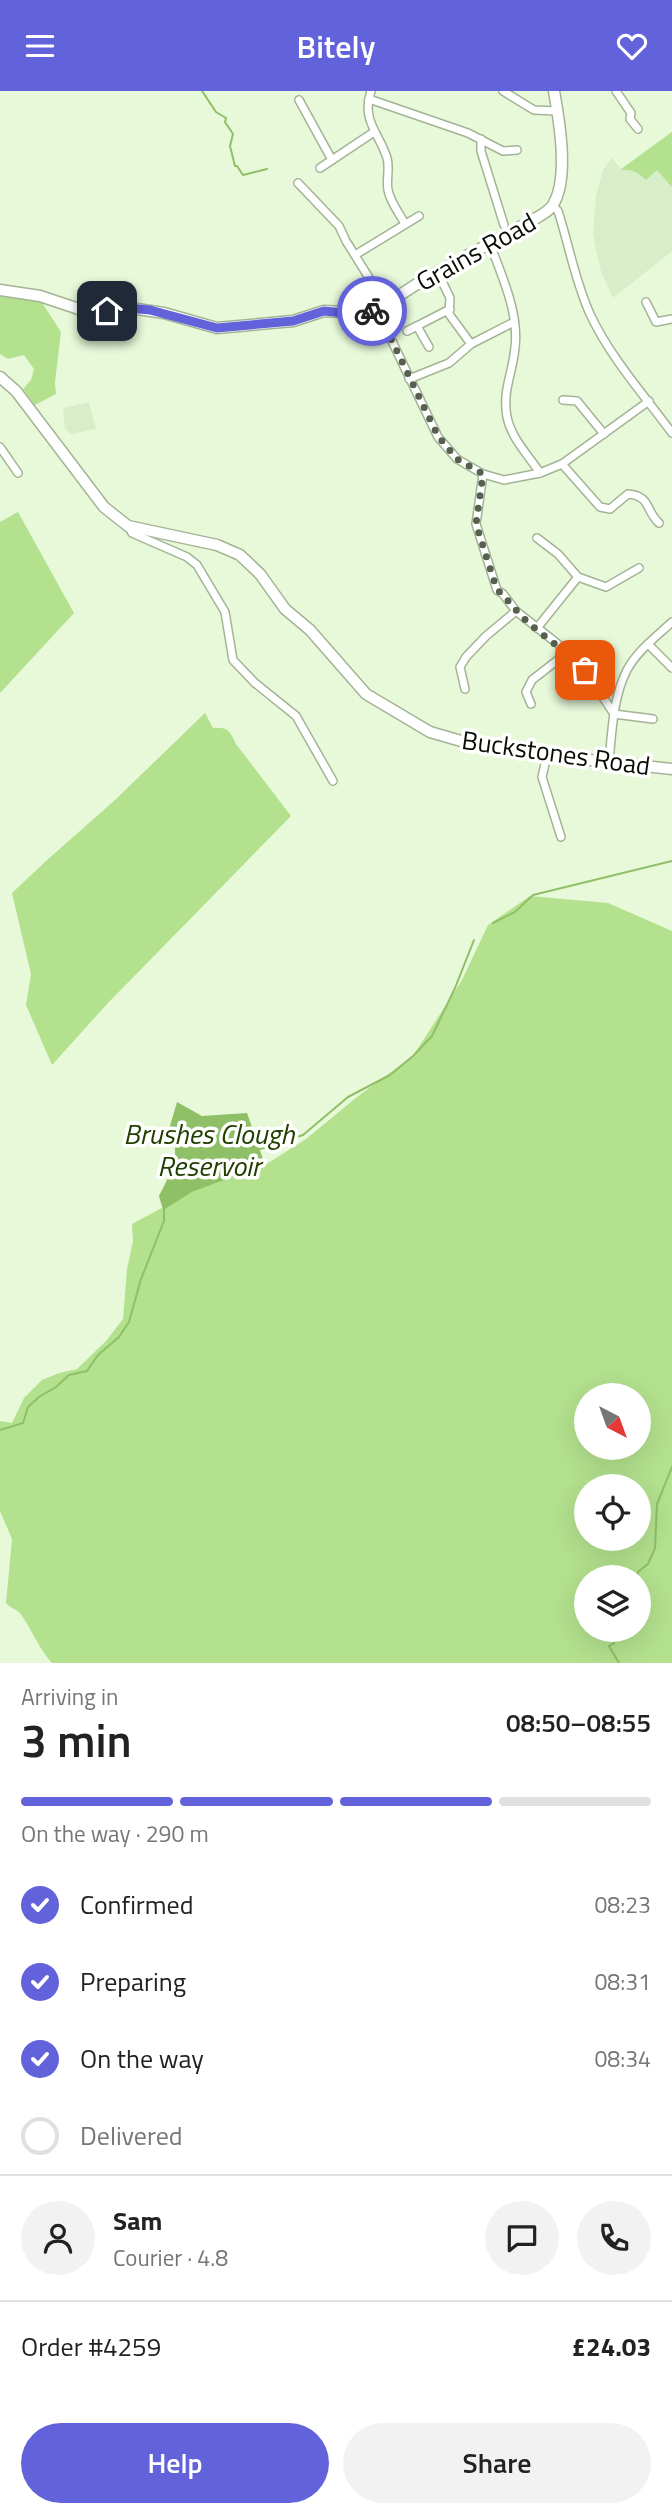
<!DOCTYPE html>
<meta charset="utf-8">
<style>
body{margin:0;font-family:"Titillium Web",sans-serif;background:#f2f2f2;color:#222;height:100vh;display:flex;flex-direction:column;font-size:26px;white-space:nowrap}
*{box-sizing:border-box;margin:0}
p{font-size:23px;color:#767676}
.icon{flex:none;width:38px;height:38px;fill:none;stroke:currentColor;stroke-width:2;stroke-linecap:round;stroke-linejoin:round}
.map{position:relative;height:1572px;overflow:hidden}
.details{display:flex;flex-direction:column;background:#fff;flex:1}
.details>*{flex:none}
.needle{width:46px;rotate:139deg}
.tools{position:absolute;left:574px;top:1292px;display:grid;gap:14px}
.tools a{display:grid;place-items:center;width:77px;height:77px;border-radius:50%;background:#fff;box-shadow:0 7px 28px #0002;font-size:35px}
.pin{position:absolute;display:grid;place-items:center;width:60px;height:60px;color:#fff;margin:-30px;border-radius:14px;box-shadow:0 4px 10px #0006}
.courier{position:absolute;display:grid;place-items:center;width:70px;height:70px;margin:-35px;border:5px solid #6262db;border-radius:50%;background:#fff;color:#222;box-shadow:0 2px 9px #0007}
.overview em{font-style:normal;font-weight:600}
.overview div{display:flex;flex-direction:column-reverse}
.overview{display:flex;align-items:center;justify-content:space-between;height:119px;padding:0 21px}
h1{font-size:46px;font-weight:600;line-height:52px}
.bar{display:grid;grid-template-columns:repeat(4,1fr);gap:10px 7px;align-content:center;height:84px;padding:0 21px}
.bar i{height:9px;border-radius:5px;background:#e0e0e0}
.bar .active{background:#6262db}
.bar p{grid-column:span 4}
.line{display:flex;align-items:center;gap:18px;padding:0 21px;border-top:2px solid #e0e0e0}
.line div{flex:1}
.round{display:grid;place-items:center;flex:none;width:74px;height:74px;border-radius:37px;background:#f2f2f2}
ol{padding:0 21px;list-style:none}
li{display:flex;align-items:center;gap:21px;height:77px}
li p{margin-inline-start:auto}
li .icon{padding:7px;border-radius:50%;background:#6262db;color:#fff;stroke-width:4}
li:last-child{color:#767676}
li i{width:38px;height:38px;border:4px solid #e0e0e0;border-radius:50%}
.primary-button{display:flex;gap:14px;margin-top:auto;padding:14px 21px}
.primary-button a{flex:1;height:80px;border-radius:42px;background:#6262db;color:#fff;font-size:28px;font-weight:600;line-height:80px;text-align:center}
.primary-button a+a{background:#f2f2f2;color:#222}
header{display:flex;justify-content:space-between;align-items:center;height:91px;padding:0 21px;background:#6262db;color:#fff;font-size:32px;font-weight:600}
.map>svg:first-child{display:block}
.built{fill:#d8eec8}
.green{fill:#b3e18e;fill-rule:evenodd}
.water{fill:#8fbf66}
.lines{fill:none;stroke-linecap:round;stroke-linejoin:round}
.stream{stroke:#8fbf66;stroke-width:2}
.street-casing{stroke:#a3b496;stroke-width:10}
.secondary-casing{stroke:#a3b496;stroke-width:13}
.street{stroke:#fff;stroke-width:7}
.secondary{stroke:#fff;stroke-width:10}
.done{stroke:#56604f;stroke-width:7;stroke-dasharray:0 12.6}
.route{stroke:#6262db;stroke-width:9}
.labels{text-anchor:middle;stroke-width:7;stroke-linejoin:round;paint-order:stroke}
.street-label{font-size:26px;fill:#080d04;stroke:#fff}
.water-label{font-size:28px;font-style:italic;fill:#223f00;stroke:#fff}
</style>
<header><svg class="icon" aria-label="menu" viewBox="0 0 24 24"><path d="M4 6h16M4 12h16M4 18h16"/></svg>Bitely<svg class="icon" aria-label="heart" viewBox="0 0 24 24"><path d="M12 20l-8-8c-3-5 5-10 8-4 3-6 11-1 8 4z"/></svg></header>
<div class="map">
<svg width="672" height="1572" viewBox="0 0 672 1572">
<rect width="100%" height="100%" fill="#e7f9d9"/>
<!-- built -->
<g class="built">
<polygon points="672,41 672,160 613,207 601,181 593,143 596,105 603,79 612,67 621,78"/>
<polygon points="89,311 96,338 71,343 65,337 63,317"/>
</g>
<!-- green -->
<g class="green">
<path d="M672 41V96L657 79 646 89C638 81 632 78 620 79Z"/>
<polygon points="0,202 41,210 61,241 55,291 56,303 35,314 23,298 31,289 34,278 24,264 8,268 0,263"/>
<polygon points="18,421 74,522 0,602 0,431"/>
<path d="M205 622 213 637C228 636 230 640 236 653L291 725 107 913 52 974 26 914 31 883 12 802 46 770 115 709Z"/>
<path d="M530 805 608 812 672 840V1572H52C38 1557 32 1538 20 1522 16 1518 10 1517 6 1512L12 1448 0 1420V1330L12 1332 24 1307 42 1289 59 1282 77 1278 106 1250 123 1228 127 1178 133 1150 132 1133 192 1101 265 1074 306 1048 357 1006 413 965 462 889 488 834ZM586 1304H639V1356H586ZM586 1395H639V1447H586ZM586 1486H639V1538H586Z"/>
</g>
<!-- water -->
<polygon class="water" points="177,1011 202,1025 247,1022 265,1074 192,1101 163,1119 159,1105 175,1073 175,1056 170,1035"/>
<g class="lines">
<!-- stream -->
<g class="stream">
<polyline points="202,0 216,21 226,27 225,31 233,43 230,55 235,75 237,75 243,84 267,78"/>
<polyline points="493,832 515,821 533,804 672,770"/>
<polyline points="260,1058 303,1044 348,1006 390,984 413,965 432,945 455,897 474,849"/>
<polyline points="0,1339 23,1332 28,1316 39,1306 56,1296 69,1284 87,1280 98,1264 119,1246 129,1231 141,1188 164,1130 164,1118"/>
<polyline points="636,1486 638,1481 648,1473 655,1457 657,1413 672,1376"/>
<polyline points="618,1538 614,1552 609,1555 619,1572"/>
</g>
<defs>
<g id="street">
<path d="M371 0C361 29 379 42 387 67 390 77 386 88 388 99 390 111 400 123 405 133"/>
<polyline points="503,0 534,19 557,20"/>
<polyline points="616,0 631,22 630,28 638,38"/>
<polyline points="369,8 468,42 503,60 517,59"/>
<polyline points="299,9 332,69"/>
<polyline points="481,48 481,60 504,134"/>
<polyline points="320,77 374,41"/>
<polyline points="298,92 339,135 346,150 386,214"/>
<path d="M553 115 558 120C569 154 575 190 590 223 610 266 644 304 672 342"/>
<path d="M493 161C504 190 519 225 515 256 513 282 502 299 507 326 511 347 529 365 540 382"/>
<polyline points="355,164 419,125"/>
<polyline points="440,186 450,207 449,223 471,253"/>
<polyline points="646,211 656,231 672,228"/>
<polyline points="377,219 438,346 457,368 483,383 504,389 540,382 562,373 649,310"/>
<polyline points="407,240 417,235"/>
<polyline points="429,256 417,235 450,218"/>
<polyline points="409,288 449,272 471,253 514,231"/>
<polyline points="563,309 577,310 604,343"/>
<polyline points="0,356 18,382"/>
<path d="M562 373 600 416 610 418 628 403C651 405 645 419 659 432"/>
<polyline points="483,383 476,433 497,499 503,503 516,520 568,561 585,579 614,623 653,628"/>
<polyline points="128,435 132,442 187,466 197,474 225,521 233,569 255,592 296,625 333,690"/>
<polyline points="537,447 558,463 578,486 606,496 639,477"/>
<polyline points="537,537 578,486"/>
<polyline points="648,553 672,577"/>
<polyline points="465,598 460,576 466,566 486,545 516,520"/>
<polyline points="531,613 526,601 532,589 568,561"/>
<polyline points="547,664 542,686 561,746"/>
<path d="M609 670C612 640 613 606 627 579 637 560 657 545 672 531"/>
</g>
<g id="secondary">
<path d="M0 199 40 205 88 221 137 218 164 222 217 237 293 230 324 220 365 222 377 219 423 189 538 126C544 122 551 119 554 112 569 85 559 28 554 0"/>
<polyline points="0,286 16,300 104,416 128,435 217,454 240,464 260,483 285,518 310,539 366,603 430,641 468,652 516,661 672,678"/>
</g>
</defs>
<!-- street casing -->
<use href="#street" class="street-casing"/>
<!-- secondary casing -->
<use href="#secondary" class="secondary-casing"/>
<!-- street -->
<use href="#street" class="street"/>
<!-- secondary -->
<use href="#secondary" class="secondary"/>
</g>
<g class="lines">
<!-- done -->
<path class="done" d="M372 220 377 219 438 345 457 368 483 383 476 433 497 499C505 504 509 512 516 519 536 542 564 557 585 579"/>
<!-- route -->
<polyline class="route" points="107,220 128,217 150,219 217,237 293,230 324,220 354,223 372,220"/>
</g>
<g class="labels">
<!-- street labels -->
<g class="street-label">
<text transform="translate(476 161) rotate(-29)" y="9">Grains Road</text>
<text transform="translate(556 662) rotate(8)" y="9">Buckstones Road</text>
</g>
<!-- water labels -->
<g class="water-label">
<text x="209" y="1053">Brushes Clough<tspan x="209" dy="32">Reservoir</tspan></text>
</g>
</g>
</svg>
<div class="tools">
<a><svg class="needle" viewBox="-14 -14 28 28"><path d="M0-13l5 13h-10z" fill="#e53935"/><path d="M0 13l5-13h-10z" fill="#767676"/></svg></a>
<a><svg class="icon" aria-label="locate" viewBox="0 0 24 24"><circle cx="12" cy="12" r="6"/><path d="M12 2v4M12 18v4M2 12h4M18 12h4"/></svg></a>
<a><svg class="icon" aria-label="layers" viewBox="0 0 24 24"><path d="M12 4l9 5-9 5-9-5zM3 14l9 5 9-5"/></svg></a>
</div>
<div class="pin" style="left:585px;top:579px;background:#ea580c"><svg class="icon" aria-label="bag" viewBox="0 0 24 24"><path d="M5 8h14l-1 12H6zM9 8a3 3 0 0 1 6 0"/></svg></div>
<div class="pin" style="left:107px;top:220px;background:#1f2937"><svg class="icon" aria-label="home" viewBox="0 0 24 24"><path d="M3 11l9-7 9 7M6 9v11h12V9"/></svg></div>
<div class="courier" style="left:372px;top:220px"><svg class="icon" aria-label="bike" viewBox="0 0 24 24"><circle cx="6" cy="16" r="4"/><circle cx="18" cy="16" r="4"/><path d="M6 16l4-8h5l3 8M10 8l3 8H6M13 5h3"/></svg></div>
</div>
<section class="details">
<div class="overview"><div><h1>3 min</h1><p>Arriving in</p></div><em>08:50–08:55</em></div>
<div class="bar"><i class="active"></i><i class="active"></i><i class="active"></i><i></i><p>On the way · 290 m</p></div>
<ol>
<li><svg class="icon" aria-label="check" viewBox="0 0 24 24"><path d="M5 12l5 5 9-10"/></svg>Confirmed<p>08:23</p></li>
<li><svg class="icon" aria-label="check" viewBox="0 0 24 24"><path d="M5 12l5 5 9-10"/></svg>Preparing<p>08:31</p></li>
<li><svg class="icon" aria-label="check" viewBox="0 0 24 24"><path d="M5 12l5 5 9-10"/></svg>On the way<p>08:34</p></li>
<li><i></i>Delivered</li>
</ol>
<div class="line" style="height:126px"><a class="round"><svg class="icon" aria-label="person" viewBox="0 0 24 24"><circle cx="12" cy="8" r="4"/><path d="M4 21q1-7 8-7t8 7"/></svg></a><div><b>Sam</b><p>Courier · 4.8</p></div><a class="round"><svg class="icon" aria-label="chat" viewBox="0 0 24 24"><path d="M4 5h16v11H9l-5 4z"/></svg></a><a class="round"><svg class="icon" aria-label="phone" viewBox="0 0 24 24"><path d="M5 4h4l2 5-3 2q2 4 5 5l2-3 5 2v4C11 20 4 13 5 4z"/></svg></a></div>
<div class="line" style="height:91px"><div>Order #4259</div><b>£24.03</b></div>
<div class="primary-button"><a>Help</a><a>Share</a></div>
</section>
